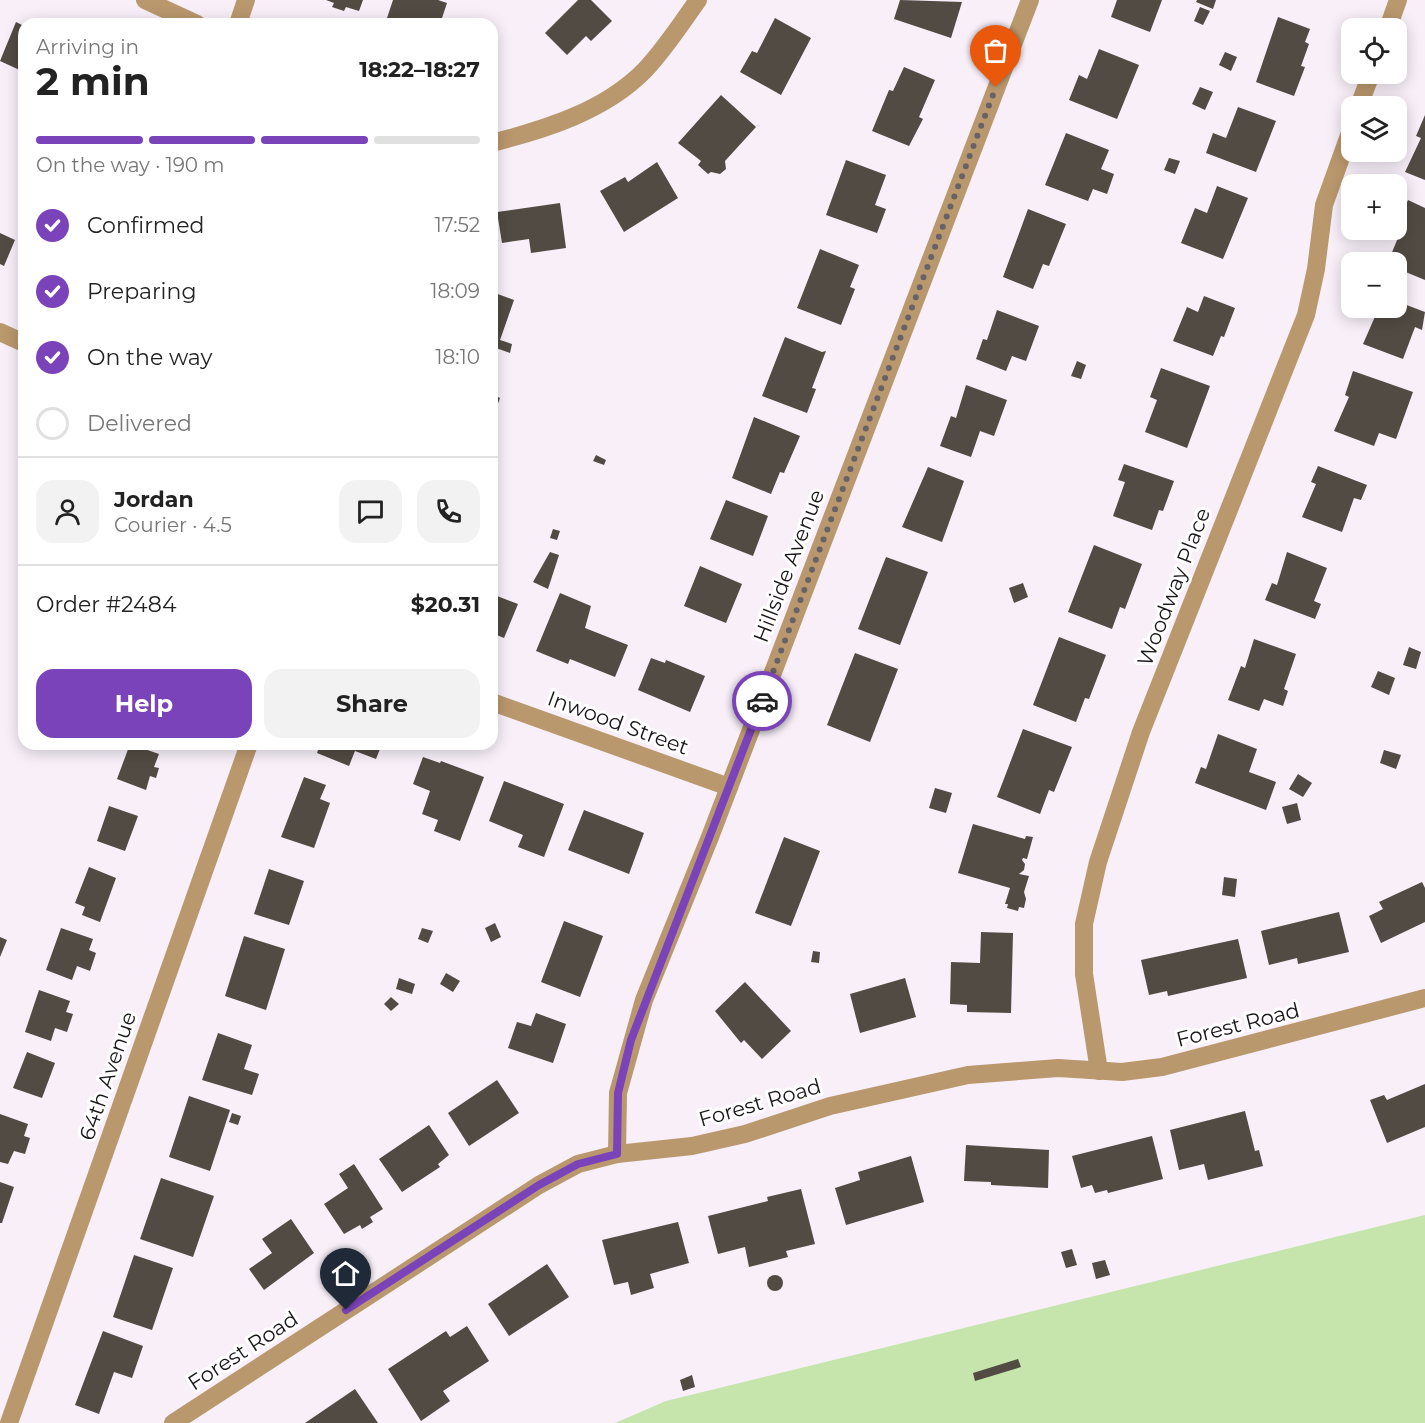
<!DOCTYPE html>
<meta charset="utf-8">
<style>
body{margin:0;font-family:Montserrat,sans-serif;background:#f2f2f2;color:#222;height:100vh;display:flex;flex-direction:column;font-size:22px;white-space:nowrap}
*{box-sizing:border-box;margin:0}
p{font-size:20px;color:#767676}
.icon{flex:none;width:33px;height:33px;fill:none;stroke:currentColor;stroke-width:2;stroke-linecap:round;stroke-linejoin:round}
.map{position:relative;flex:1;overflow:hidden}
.panel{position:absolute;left:18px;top:18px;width:480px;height:732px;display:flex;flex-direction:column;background:#fff;border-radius:18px;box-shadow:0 3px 15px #0003}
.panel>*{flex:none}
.fabs{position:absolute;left:1341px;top:18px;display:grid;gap:12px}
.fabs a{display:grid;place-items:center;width:66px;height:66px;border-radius:12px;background:#fff;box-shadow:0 3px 15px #0003;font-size:30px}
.pin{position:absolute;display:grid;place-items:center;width:51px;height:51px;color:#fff;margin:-62px -26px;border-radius:50% 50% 50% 0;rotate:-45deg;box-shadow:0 0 6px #0007}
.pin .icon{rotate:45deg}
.courier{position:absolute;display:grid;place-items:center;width:60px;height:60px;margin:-30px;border:4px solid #7b43ba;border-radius:50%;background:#fff;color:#222;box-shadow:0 2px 8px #0007}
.headline em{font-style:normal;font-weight:700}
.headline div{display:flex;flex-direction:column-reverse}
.headline{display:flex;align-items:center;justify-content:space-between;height:102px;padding:0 18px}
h1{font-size:39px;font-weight:700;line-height:45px}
.bar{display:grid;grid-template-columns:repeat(4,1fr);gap:9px 6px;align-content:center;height:72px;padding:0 18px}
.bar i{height:8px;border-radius:4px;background:#e0e0e0}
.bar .selected{background:#7b43ba}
.bar p{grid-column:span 4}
.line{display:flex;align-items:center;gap:15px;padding:0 18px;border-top:2px solid #e0e0e0}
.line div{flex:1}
.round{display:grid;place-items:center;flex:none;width:63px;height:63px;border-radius:18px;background:#f2f2f2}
ol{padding:0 18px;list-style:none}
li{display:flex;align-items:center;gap:18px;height:66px}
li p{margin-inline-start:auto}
li .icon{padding:6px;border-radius:50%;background:#7b43ba;color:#fff;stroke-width:4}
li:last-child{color:#767676}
li i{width:33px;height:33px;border:3px solid #e0e0e0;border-radius:50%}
.cta{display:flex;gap:12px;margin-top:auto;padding:12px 18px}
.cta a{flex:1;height:69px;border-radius:18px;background:#7b43ba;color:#fff;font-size:24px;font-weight:700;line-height:69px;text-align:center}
.cta a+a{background:#f2f2f2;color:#222}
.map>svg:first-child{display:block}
.green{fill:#c5e5ac}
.building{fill:#514b43}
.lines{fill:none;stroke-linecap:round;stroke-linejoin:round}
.minor{stroke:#ba986e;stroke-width:18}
.done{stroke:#676267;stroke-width:6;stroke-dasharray:0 10.8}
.route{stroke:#7b43ba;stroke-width:8}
.labels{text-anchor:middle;stroke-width:6;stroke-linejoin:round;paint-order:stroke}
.street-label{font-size:21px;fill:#191619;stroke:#fff}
</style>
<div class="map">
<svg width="1425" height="1423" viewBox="0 0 1425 1423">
<rect width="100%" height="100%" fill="#f8eff8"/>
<!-- green -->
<polygon class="green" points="1425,1215 1425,1423 615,1423 666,1401"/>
<!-- building -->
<g class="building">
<polygon points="326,0 363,0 359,11 346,7 344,11 332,7 334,3"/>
<polygon points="393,0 438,0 447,3 440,24 385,24"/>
<polygon points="578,0 591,0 612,21 591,41 586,36 567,55 545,33"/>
<polygon points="900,0 962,2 951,38 894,19"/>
<polygon points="1117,0 1162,0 1150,32 1111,17"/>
<polygon points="1197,0 1216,0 1213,9 1196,2"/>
<polygon points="1200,7 1210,11 1203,25 1194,21"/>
<polygon points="1278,17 1310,29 1305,42 1309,44 1301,66 1305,67 1294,96 1256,82"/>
<polygon points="775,18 811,38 781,95 740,72 752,51 757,53"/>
<polygon points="16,22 24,26 24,72 0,61"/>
<polygon points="1099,49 1139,65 1117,119 1069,100 1079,75 1087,79"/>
<polygon points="1225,52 1237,57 1231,71 1219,65"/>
<polygon points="904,67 935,80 919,117 923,119 909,146 872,131 889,90 893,91"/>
<polygon points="1200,87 1213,92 1205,110 1192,104"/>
<polygon points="721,95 756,127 725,161 726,169 720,174 711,172 708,174 698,165 701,161 678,143"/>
<polygon points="1238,107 1276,121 1256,172 1206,153 1213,133 1226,138"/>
<polygon points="1425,115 1425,180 1405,172 1421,138 1416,136"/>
<polygon points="1066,133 1109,150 1101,169 1114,174 1107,194 1093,189 1088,201 1045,185"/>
<polygon points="1169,158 1180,161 1175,174 1164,170"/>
<polygon points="846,160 886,175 875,205 886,209 877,233 826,215"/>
<polygon points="657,162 678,198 624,232 600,191 625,177 628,182"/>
<polygon points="1217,186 1248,198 1223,259 1181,243 1195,208 1207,213"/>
<polygon points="1408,200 1425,208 1425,280 1396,268 1396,262 1388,262 1407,216 1402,214"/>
<polygon points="560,203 566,248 531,253 529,239 502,243 497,212"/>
<polygon points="1028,209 1066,224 1049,266 1043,264 1033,289 1003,277"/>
<polygon points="0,233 15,240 4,266 0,264"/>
<polygon points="820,249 859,265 850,287 855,289 841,325 797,308"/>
<polygon points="492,292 514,300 500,340 512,344 510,353 496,348 492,358"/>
<polygon points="1204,296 1235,308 1224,337 1221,336 1213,356 1173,341 1187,307 1198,312"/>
<polygon points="1396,301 1425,312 1422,330 1415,327 1403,359 1363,344 1377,312 1373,308 1396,308"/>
<polygon points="997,310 1039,326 1026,361 1012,356 1006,371 976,359 983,339 987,340"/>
<polygon points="785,337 822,352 826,351 812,388 816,389 807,413 762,396"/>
<polygon points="1077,361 1086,365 1081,379 1071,376"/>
<polygon points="1161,368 1210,386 1187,448 1145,432 1157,400 1150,397"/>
<polygon points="1353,371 1413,392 1396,439 1379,433 1374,446 1334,431 1349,397 1345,395"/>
<polygon points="966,385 1007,400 994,436 980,431 971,457 940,446 951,416 956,418"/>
<polygon points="492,394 500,398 495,412 492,411"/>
<polygon points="754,417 800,436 784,473 780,472 771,494 732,478"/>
<polygon points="24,435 24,447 18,443"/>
<polygon points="596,455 606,460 604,465 593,461"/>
<polygon points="1124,464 1174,481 1163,511 1159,510 1152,530 1113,516 1125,482 1118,480"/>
<polygon points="1318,466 1367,485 1361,500 1354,498 1342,532 1302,517 1316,484 1311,482"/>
<polygon points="928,467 964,481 942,542 902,527"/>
<polygon points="726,500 768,516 753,556 710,539"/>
<polygon points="553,529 560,531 557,540 550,538"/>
<polygon points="1094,545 1142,564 1125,609 1120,607 1112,629 1068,612"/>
<polygon points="550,552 559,555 548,589 533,582"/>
<polygon points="1287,552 1327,568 1314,601 1321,604 1315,619 1265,600 1272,583 1277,585"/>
<polygon points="886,557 928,572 900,645 858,629"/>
<polygon points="700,566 742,584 726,623 684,606"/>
<polygon points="1023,583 1028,597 1014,603 1009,588"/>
<polygon points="560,593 591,606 585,628 628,645 615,677 570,659 568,664 536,651"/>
<polygon points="492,594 518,604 504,638 492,633"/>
<polygon points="1059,637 1106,655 1089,699 1085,698 1076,722 1033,705"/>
<polygon points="1254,639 1296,654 1284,689 1288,691 1283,706 1264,699 1259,711 1228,700 1241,666 1245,668"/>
<polygon points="1409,647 1421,652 1416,669 1403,665"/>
<polygon points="855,653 898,669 870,742 827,725"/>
<polygon points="651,658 665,663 666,660 705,676 690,712 638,690"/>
<polygon points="1378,671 1395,678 1389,695 1371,687"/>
<polygon points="1023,729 1072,747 1054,792 1049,790 1040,814 997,797"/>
<polygon points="1218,734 1257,749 1249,772 1276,782 1266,810 1195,783 1201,767 1206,769"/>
<polygon points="130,744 159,754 154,767 159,768 156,778 150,776 146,790 117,779"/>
<polygon points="320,744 382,744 376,759 355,751 349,766 317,753"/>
<polygon points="1384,750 1401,755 1396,769 1380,763"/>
<polygon points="423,757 440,763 441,761 484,777 460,841 434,831 438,820 422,814 430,791 413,784"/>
<polygon points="1298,774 1312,783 1303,797 1289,789"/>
<polygon points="304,777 326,785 320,799 330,803 314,848 281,837"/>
<polygon points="504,781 564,804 544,857 518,847 523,835 489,821"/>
<polygon points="935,788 952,793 946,813 929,808"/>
<polygon points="1297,803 1301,820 1287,824 1282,807"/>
<polygon points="109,806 138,816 125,851 97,841"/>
<polygon points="584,810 644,833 629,874 568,850"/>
<polygon points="973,824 1025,839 1026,836 1033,837 1027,859 1023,858 1022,860 1025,864 1024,870 1019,874 1029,876 1024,892 1026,899 1024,908 1019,907 1018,911 1007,908 1008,904 1005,904 1010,888 958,873"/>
<polygon points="784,837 820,851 791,926 755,913"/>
<polygon points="89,867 116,878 100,922 82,915 85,907 75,903"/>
<polygon points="269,869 304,881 289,925 254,914"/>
<polygon points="1224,877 1237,879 1235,897 1222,895"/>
<polygon points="1422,882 1425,888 1425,922 1381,943 1369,916 1383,909 1379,902"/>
<polygon points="1339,912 1349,952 1298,964 1297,958 1269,965 1261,931"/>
<polygon points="564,921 603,936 580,997 541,982"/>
<polygon points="495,923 501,937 491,942 485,928"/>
<polygon points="61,928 93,939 89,950 96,953 90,971 77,966 72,980 46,970"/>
<polygon points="422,928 433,931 428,943 418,939"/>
<polygon points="981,932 1013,933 1011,1013 967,1012 967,1005 950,1004 951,962 980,963"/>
<polygon points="244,936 285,949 266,1010 225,996"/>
<polygon points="0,937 7,940 0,957"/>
<polygon points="1238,939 1247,978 1168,996 1167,991 1149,995 1141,960"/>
<polygon points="813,951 820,952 819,963 811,962"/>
<polygon points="446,973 460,981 453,992 440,984"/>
<polygon points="399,978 415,984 412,994 396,989"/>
<polygon points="905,978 916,1017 860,1033 850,994"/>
<polygon points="745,982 791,1031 762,1059 744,1040 741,1043 715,1011"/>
<polygon points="39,990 70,1001 66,1012 73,1014 67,1032 55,1028 51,1041 25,1032"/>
<polygon points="391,997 399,1004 391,1011 384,1004"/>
<polygon points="536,1013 566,1024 553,1063 508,1048 517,1022 531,1026"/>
<polygon points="218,1033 252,1045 244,1069 259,1074 252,1095 202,1080"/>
<polygon points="27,1052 55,1063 42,1098 13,1088"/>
<polygon points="497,1080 519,1113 469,1146 448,1113"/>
<polygon points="1425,1084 1425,1127 1387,1143 1370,1100 1384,1095 1387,1100"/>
<polygon points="189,1096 230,1110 210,1171 169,1157"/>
<polygon points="1245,1111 1255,1151 1259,1150 1263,1166 1208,1180 1204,1164 1179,1170 1170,1130"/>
<polygon points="232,1113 241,1116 238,1125 229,1122"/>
<polygon points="0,1114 28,1124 24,1136 30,1138 25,1154 14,1151 8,1164 0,1162"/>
<polygon points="429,1125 449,1155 438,1164 440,1167 402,1192 379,1159"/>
<polygon points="1152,1136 1163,1179 1108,1193 1107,1190 1095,1193 1092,1185 1081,1188 1072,1156"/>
<polygon points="966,1145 1049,1150 1048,1188 991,1185 991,1182 964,1181"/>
<polygon points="911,1156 924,1202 846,1225 835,1188 860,1180 858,1172"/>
<polygon points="354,1164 383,1209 370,1217 373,1222 362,1229 360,1225 344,1234 324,1204 348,1188 339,1174"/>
<polygon points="161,1178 214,1196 193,1257 140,1239"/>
<polygon points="0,1182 14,1187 2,1223 0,1223"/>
<polygon points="801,1189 815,1244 786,1251 788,1257 749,1267 745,1247 718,1254 708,1216 768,1201 767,1197"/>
<polygon points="291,1219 314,1253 264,1290 249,1269 272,1253 262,1239"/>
<polygon points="678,1222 689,1263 650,1274 654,1288 631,1295 628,1282 614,1285 602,1240"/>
<polygon points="1072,1249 1077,1265 1066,1268 1061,1252"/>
<polygon points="134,1255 173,1268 152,1330 113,1317"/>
<polygon points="1105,1260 1110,1275 1096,1279 1092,1263"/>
<polygon points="547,1264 569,1297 509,1336 488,1304"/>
<circle cx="775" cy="1283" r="8"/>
<polygon points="467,1326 489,1361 443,1391 450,1401 421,1421 388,1369 446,1331 450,1337"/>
<polygon points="103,1331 143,1346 132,1378 114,1372 99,1414 75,1405"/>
<polygon points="1018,1359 1021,1367 975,1381 973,1373"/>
<polygon points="692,1375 695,1387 683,1391 680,1380"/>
<polygon points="355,1389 378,1423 305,1423"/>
</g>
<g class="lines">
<!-- minor -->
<g class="minor">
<polyline points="145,0 197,24"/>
<polyline points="238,24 246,0"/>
<polyline points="1388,28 1398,0"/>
<polyline points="1359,106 1371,74"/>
<path d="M492 143C546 129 605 111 645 70 665 49 681 24 698 0"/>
<polyline points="0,332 24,343"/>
<polyline points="492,702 729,787"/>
<polyline points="1099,1071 1084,974 1084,924 1098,862 1141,732 1306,315 1316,269 1324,205 1352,127"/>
<polyline points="617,1154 618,1093 644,1000 710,837 1030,0"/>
<polyline points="9,1423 249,744"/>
<polyline points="173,1423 539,1185 578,1164 617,1154 692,1146 745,1134 830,1106 968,1075 1058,1068 1122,1072 1162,1067 1425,998"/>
</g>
</g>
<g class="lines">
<!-- done -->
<polyline class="done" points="762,701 996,87"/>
<!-- route -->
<polyline class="route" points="346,1310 539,1185 578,1164 617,1154 618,1093 631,1040 762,701"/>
</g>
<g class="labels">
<!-- street labels -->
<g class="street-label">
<text transform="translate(789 566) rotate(-69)" y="7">Hillside Avenue</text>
<text transform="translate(1174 587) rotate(-69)" y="7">Woodway Place</text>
<text transform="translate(618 723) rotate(20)" y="7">Inwood Street</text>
<text transform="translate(1238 1025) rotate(-14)" y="7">Forest Road</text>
<text transform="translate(108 1076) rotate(-71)" y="7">64th Avenue</text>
<text transform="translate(760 1103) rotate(-16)" y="7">Forest Road</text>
<text transform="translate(243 1351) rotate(-33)" y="7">Forest Road</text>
</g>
</g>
</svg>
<div class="fabs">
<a><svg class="icon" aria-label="locate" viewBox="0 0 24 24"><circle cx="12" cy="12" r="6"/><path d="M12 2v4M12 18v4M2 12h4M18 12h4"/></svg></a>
<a><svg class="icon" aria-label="layers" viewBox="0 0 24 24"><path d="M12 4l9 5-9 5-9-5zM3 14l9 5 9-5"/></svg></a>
<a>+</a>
<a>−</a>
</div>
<div class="pin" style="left:996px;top:87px;background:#ea580c"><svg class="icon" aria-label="bag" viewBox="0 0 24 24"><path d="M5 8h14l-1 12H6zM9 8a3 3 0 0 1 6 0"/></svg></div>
<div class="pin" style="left:346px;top:1310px;background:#1f2937"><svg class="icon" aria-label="home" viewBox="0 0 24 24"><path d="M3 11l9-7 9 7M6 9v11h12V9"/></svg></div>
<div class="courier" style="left:762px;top:701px"><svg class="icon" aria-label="car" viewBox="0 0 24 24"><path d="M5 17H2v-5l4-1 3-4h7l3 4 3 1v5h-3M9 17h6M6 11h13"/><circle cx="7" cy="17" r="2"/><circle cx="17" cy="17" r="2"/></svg></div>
<section class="panel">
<div class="headline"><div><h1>2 min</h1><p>Arriving in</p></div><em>18:22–18:27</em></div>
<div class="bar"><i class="selected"></i><i class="selected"></i><i class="selected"></i><i></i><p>On the way · 190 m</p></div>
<ol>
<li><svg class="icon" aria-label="check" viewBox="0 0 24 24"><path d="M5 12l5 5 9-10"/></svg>Confirmed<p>17:52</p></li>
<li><svg class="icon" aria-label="check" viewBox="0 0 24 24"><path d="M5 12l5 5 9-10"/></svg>Preparing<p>18:09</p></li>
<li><svg class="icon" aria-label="check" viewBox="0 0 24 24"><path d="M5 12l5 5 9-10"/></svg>On the way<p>18:10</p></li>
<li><i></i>Delivered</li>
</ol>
<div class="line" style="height:108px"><a class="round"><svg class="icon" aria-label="person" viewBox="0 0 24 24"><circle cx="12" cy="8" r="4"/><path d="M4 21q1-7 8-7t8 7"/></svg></a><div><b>Jordan</b><p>Courier · 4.5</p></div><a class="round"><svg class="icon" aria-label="chat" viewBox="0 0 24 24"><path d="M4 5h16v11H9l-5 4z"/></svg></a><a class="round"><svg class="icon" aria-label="phone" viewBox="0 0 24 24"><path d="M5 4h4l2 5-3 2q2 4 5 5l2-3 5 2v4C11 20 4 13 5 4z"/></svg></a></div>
<div class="line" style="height:78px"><div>Order #2484</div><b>$20.31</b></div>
<div class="cta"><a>Help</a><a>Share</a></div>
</section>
</div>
